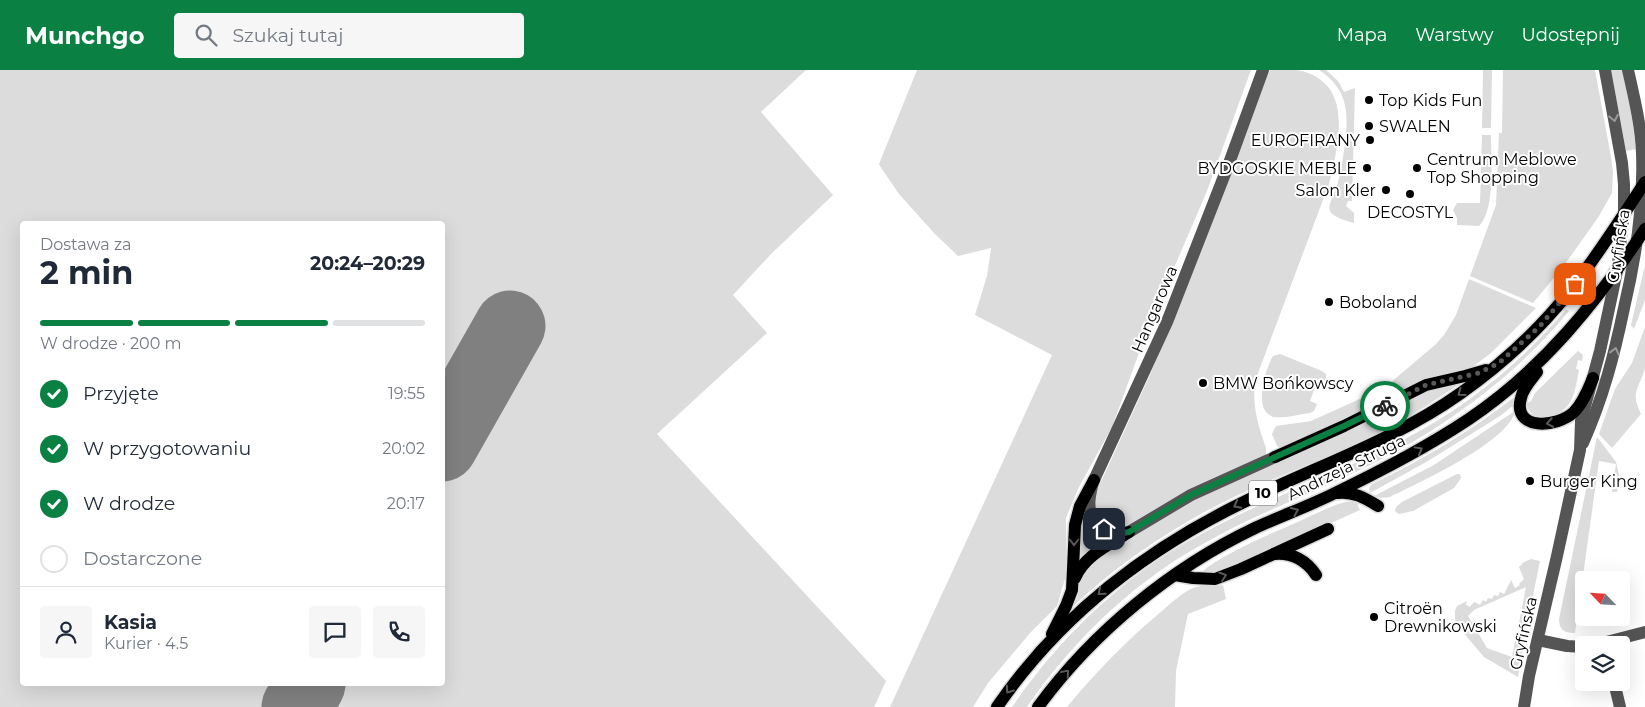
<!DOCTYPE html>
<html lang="pl">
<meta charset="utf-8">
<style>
body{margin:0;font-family:Montserrat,sans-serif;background:#f6f6f7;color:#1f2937;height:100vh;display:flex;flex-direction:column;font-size:19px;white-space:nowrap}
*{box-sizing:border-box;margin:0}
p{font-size:16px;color:#747a83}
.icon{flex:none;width:28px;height:28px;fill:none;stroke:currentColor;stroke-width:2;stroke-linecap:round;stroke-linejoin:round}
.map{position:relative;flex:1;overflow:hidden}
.details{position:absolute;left:20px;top:151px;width:425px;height:465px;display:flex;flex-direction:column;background:#fff;border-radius:5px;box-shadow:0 5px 20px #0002}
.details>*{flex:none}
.needle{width:32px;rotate:295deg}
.fabs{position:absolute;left:1575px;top:501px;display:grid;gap:10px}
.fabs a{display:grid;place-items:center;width:55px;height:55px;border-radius:5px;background:#fff;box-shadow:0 5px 20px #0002;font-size:25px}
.pin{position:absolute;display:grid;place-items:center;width:42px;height:42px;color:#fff;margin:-21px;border-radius:10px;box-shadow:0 2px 8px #0006}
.courier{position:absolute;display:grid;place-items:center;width:50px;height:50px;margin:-25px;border:4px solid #0b8043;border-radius:50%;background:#fff;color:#222;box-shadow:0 1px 6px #0007}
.head em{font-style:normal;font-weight:700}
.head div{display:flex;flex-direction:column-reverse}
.head{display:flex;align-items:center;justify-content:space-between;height:85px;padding:0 20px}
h1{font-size:32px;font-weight:700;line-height:38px}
.bar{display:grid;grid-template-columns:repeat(4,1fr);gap:8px 5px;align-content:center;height:60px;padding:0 20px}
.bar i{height:6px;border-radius:4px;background:#e0e1e3}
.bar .selected{background:#0b8043}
.bar p{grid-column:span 4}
.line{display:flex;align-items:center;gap:12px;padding:0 20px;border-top:1px solid #e0e1e3}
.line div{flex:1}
.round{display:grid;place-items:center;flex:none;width:52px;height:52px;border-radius:5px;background:#f6f6f7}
ol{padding:0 20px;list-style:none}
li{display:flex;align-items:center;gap:15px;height:55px}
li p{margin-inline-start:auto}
li .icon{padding:5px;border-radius:50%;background:#0b8043;color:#fff;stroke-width:4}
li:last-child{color:#747a83}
li i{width:28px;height:28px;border:2px solid #e0e1e3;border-radius:50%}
header{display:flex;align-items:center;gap:30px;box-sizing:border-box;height:70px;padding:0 25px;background:#0b8043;color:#fff}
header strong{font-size:24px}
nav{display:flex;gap:28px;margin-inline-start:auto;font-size:18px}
.search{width:350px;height:45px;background:#f6f6f7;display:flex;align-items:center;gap:12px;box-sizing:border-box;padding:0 18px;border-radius:5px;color:#747a83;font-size:19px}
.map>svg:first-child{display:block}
.green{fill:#dcdcdc;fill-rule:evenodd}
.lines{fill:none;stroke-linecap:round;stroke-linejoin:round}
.runway{stroke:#808080;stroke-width:71}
.major-casing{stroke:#dbdbdb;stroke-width:15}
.minor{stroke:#555;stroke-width:12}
.major{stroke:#000;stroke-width:12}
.oneway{stroke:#999}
.oneway2{stroke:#595959}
.done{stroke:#595959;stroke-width:5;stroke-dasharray:0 9}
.route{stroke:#0b8043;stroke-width:6}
.poi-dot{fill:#000;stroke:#fff;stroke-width:2}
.labels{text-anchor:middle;stroke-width:4;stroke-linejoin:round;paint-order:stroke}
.shield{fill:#fff;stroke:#4c4c4c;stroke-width:1}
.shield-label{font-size:15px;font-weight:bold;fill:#000}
.poi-label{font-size:16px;fill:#000;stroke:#fff;text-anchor:start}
.street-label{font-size:16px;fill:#000;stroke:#fff}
</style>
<header>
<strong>Munchgo</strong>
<div class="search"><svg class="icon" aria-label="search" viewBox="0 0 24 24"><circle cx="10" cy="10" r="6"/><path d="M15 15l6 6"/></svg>Szukaj tutaj</div>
<nav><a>Mapa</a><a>Warstwy</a><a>Udostępnij</a></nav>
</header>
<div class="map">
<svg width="1645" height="637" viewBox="0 0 1645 637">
<rect width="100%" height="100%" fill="#fff"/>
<!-- green -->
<g class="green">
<path d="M0 0H806L761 42 833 125 772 183 733 225 767 263 657 364 886 611 874 637H0ZM22 154H442V614H22Z"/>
<polygon points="917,0 1251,0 1207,121 1147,261 1112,357 1079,417 1066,448 1067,502 1057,536 1030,563 988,613 973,637 890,637 1052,285 975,245 987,206 991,178 958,186 934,163 899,124 880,96 879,94"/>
<path d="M1270 0C1279 0 1289 0 1297 0 1355 11 1339 73 1329 114L1255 311C1252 336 1258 355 1266 378V385L1123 459 1111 457 1098 447 1094 427 1149 307 1171 254 1267 5Z"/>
<path d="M1319 0H1326L1338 11 1344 22 1355 18 1352 131H1348L1346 136 1354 143V153C1348 151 1333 148 1330 141 1327 135 1335 123 1337 116 1341 102 1343 88 1345 74 1349 43 1348 19 1319 0Z"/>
<polygon points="1483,0 1492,0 1491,58 1482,58"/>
<polygon points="1503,0 1595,0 1611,87 1613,102 1612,123 1599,146 1585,166 1562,198 1533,233 1470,206 1496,135 1499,63 1502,63"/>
<polygon points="1611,0 1622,0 1631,40 1636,79 1626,81"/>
<path d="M1482 65H1491C1491 88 1496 139 1479 156L1457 155V148L1453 140 1457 133H1480Z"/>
<polygon points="1645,195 1645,230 1634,259 1631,255"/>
<polygon points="1469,209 1536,238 1491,283 1471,298 1283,379 1277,376 1272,364 1276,356 1311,351 1384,318 1389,314 1436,274 1444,265 1456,245"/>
<path d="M1566 239 1569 241C1517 305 1443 359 1370 395 1312 424 1252 445 1196 478 1129 516 1071 573 1027 637H1012C1056 573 1113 516 1180 476 1253 433 1331 407 1405 369 1467 337 1522 292 1566 239Z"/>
<path d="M1645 257C1645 270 1645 286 1645 298 1639 320 1630 320 1641 344L1612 378 1599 364 1615 319 1632 293Z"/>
<path d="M1578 281 1583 285 1582 291 1578 290 1576 299 1579 300C1576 314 1575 332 1562 341L1563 345C1547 351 1532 352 1526 334L1531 331 1535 323Z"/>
<path d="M1280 284 1322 301 1326 304V311L1318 309 1310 331 1317 334 1314 341 1310 343C1301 344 1283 349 1274 347 1252 342 1265 299 1273 286Z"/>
<path d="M1458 312V315C1437 329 1416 343 1394 355 1333 387 1268 408 1208 440 1158 467 1111 500 1070 539L1076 513 1089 494 1193 430 1363 354 1426 319Z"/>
<path d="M1513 328 1515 329V334L1500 346 1428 391 1370 423 1369 418 1372 414C1422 390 1469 362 1513 328Z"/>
<path d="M1515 341C1509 372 1418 413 1390 427L1381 428 1374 426 1434 395Z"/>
<path d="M1597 367 1616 392 1619 405 1617 422H1612L1616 394 1599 391 1575 563C1564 563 1559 560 1559 549Z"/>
<polygon points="1457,404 1460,404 1461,408 1454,418 1413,441 1399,444 1395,441 1396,437 1402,432"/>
<path d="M1352 431H1359L1358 436 1360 440 1222 502 1217 503H1200C1229 480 1269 465 1302 450 1318 443 1335 433 1352 431Z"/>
<polygon points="1084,435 1111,468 1079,491 1077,475"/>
<polygon points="1531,489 1540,491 1527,555 1519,553 1526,517 1474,540 1468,546 1487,578 1512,587 1517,563 1521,560 1526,561 1518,607 1484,587 1456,554 1455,549 1455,541 1457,536 1467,531 1466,535 1470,537 1473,533 1475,532 1480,535 1483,530 1486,532 1488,528 1492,529 1494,525 1498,526 1500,522 1504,524 1511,510 1515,518 1520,515 1519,514 1524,509 1519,497 1524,492"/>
<path d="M1223 515 1226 529 1188 544 1176 601 1175 637H1067C1096 602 1127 570 1162 541 1171 533 1182 523 1193 518 1201 514 1214 517 1223 515Z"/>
</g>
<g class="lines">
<!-- runway -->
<g class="runway">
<polyline points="442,376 510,256"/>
<polyline points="297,637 310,614"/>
</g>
<defs>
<g id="major">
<path d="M1537 302C1531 310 1523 318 1521 328 1512 361 1557 358 1574 342 1583 333 1588 320 1593 308"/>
<polyline points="1275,387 1344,356 1426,315 1465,306 1486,300"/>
<path d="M1337 423C1353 421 1365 428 1378 436"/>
<path d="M1274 484C1292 482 1307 491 1316 505"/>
<polyline points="1175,505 1193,508 1215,509 1241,499 1328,459"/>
<path d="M1075 508C1085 485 1109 475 1129 462"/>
<polyline points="1052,564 1066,536 1072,520 1075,455 1080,436 1094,410"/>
<path d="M997 637C1060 545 1148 478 1248 430 1319 395 1395 370 1461 323 1502 294 1539 260 1570 221 1597 186 1621 149 1645 112"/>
<path d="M1038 637C1093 562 1171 498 1255 458 1281 446 1309 436 1335 423 1381 401 1427 377 1469 349 1543 299 1597 232 1645 159"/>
</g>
</defs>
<!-- major casing -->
<use href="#major" class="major-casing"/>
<!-- minor -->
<g class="minor">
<path d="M1263 0 1228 96 1167 252 1094 410C1092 415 1091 420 1090 426 1086 452 1105 466 1129 462L1191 425 1275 387"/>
<path d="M1583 373C1603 328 1614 286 1624 238 1636 187 1644 136 1642 83 1641 55 1634 27 1628 0"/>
<polyline points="1538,570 1567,576 1584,577"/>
<polyline points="1595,575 1645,562"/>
<polyline points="1614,612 1620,637"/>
<polyline points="1524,637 1529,606 1557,486 1580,380 1581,351 1600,281 1617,201 1624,143 1624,114 1622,93 1605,0"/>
</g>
<!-- major -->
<use href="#major" class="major"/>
</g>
<!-- one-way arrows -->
<defs><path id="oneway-chevron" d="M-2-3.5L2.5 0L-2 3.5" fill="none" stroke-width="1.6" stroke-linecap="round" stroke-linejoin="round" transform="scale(1.25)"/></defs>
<g class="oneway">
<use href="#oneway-chevron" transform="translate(1614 48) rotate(79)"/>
<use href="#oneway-chevron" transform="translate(1615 281) rotate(-76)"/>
</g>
<g class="oneway2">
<use href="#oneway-chevron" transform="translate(1461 323) rotate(144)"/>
<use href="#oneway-chevron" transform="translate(1550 353) rotate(170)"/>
<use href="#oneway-chevron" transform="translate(1419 380) rotate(-29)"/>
<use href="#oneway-chevron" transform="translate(1237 435) rotate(153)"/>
<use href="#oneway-chevron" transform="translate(1295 441) rotate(-24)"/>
<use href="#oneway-chevron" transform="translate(1074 472) rotate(90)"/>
<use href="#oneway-chevron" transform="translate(1223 506) rotate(-19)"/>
<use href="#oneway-chevron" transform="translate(1101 522) rotate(140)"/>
<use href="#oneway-chevron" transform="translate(1066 603) rotate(-49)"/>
<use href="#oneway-chevron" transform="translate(1009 620) rotate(125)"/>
</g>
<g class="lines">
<!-- done -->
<polyline class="done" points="1385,336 1426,315 1479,303 1499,293 1540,256 1575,214"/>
<!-- route -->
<polyline class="route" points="1104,459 1118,464 1129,462 1191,425 1344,356 1385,336"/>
</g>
<!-- markers -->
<g class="poi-dot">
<circle cx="1369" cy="30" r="5"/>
<circle cx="1369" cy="56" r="5"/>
<circle cx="1370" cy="70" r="5"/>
<circle cx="1367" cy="98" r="5"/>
<circle cx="1417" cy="98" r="5"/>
<circle cx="1386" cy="120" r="5"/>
<circle cx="1410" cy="124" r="5"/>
<circle cx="1329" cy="232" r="5"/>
<circle cx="1203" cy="313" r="5"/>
<circle cx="1530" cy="411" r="5"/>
<circle cx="1374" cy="547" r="5"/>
</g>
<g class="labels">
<!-- shield labels -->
<rect class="shield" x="1249" y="410.5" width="28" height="25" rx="4"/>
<g class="shield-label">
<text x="1263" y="428">10</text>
</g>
<!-- poi labels -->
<g class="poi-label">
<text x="1379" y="36">Top Kids Fun</text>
<text x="1379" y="62">SWALEN</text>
<text x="1360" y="76" text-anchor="end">EUROFIRANY</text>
<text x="1427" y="95">Centrum Meblowe<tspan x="1427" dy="18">Top Shopping</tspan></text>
<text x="1357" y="104" text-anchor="end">BYDGOSKIE MEBLE</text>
<text x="1376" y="126" text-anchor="end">Salon Kler</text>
<text x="1410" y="148" text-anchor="middle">DECOSTYL</text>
<text x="1339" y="238">Boboland</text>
<text x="1213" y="319">BMW Bońkowscy</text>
<text x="1540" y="417">Burger King</text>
<text x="1384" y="544">Citroën<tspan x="1384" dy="18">Drewnikowski</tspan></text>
</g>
<!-- street labels -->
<g class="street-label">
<text transform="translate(1618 176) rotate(-81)" y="6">Gryfińska</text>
<text transform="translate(1154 239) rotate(-67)" y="6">Hangarowa</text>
<text transform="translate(1346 397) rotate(-26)" y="6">Andrzeja Struga</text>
<text transform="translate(1523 563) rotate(-77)" y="6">Gryfińska</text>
</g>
</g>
</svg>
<div class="fabs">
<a><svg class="needle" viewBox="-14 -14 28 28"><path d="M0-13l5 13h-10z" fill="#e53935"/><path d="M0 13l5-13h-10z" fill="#747a83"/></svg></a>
<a><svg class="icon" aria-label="layers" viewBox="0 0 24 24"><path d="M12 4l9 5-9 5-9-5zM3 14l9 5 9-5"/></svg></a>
</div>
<div class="pin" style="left:1575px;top:214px;background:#ea580c"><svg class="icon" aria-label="bag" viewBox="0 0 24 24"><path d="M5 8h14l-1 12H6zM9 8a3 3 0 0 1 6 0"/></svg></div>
<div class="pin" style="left:1104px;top:459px;background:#1f2937"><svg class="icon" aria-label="home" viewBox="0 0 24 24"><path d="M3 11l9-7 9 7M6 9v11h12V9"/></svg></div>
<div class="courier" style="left:1385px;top:336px"><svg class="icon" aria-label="bike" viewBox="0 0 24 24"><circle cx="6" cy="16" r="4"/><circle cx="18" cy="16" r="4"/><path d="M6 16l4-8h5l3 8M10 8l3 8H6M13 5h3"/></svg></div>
<section class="details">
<div class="head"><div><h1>2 min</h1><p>Dostawa za</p></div><em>20:24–20:29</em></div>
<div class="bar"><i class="selected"></i><i class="selected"></i><i class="selected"></i><i></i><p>W drodze · 200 m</p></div>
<ol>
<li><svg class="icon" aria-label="check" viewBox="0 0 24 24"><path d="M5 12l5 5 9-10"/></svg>Przyjęte<p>19:55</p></li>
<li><svg class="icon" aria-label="check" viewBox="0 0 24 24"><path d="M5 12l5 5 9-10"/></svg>W przygotowaniu<p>20:02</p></li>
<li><svg class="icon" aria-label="check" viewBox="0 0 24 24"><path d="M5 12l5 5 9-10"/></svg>W drodze<p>20:17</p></li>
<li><i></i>Dostarczone</li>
</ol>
<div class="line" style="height:90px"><a class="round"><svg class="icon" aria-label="person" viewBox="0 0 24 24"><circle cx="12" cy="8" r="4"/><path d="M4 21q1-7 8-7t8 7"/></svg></a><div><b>Kasia</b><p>Kurier · 4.5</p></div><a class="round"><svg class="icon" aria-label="chat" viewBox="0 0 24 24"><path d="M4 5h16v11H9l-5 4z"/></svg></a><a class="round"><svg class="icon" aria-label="phone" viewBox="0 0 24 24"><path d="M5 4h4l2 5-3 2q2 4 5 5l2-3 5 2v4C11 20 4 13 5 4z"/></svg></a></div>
</section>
</div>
